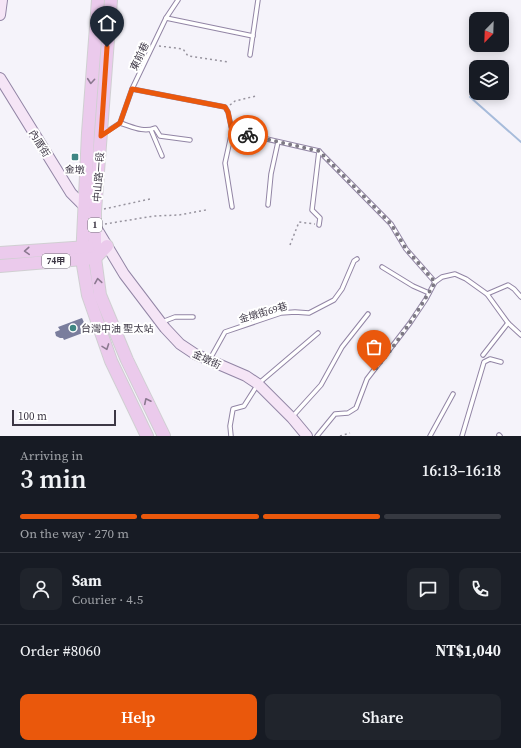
<!DOCTYPE html>
<meta charset="utf-8">
<style>
body{margin:0;font-family:"Source Serif 4","Noto Sans TC",serif;background:#20242c;color:#f1f3f6;height:100vh;display:flex;flex-direction:column;font-size:15px;white-space:nowrap}
*{box-sizing:border-box;margin:0}
p{font-size:13px;color:#9ea1a6}
.icon{flex:none;width:22px;height:22px;fill:none;stroke:currentColor;stroke-width:2;stroke-linecap:round;stroke-linejoin:round}
.map{position:relative;height:436px;overflow:hidden}
.details{display:flex;flex-direction:column;background:#171b24;flex:1}
.details>*{flex:none}
.needle{width:26px;rotate:203deg}
.buttons{position:absolute;left:469px;top:12px;display:grid;gap:8px}
.buttons a{display:grid;place-items:center;width:40px;height:40px;border-radius:8px;background:#171b24;box-shadow:0 2px 10px #0003;font-size:20px}
.scale{position:absolute;left:12px;bottom:10px;width:104px;box-sizing:border-box;padding-left:4px;border:2px solid #3d3745;border-top:0;font-size:11px;line-height:14px;white-space:nowrap;color:#3d3745;-webkit-text-stroke:3px #fff;paint-order:stroke}
.pin{position:absolute;display:grid;place-items:center;width:34px;height:34px;color:#fff;margin:-41px -17px;border-radius:50% 50% 50% 0;rotate:-45deg;box-shadow:0 0 4px #0007}
.pin .icon{rotate:45deg}
.courier{position:absolute;display:grid;place-items:center;width:40px;height:40px;margin:-20px;border:3px solid #ea580c;border-radius:50%;background:#fff;color:#222;box-shadow:0 1px 5px #0007}
.head em{font-style:normal;font-weight:600}
.head div{display:flex;flex-direction:column-reverse}
.head{display:flex;align-items:center;justify-content:space-between;height:68px;padding:0 20px}
h1{font-size:26px;font-weight:600;line-height:30px}
.bar{display:grid;grid-template-columns:repeat(4,1fr);gap:6px 4px;align-content:center;height:48px;padding:0 20px}
.bar i{height:5px;border-radius:3px;background:#363941}
.bar .current{background:#ea580c}
.bar p{grid-column:span 4}
.line{display:flex;align-items:center;gap:10px;padding:0 20px;border-top:1px solid #363941}
.line div{flex:1}
.round{display:grid;place-items:center;flex:none;width:42px;height:42px;border-radius:8px;background:#20242c}
.cta{display:flex;gap:8px;margin-top:auto;padding:8px 20px}
.cta a{flex:1;height:46px;border-radius:8px;background:#ea580c;color:#fff;font-size:16px;font-weight:600;line-height:46px;text-align:center}
.cta a+a{background:#20242c;color:#f1f3f6}
.map>svg:first-child{display:block}
.lines{fill:none;stroke-linecap:round;stroke-linejoin:round}
.stream{stroke:#a7bcdb;stroke-width:2}
.building{fill:#7a7d9d}
.lane-casing{stroke:#9285a5;stroke-width:5.5}
.secondary-casing{stroke:#9285a5;stroke-width:12}
.primary-casing{stroke:#d0cfd2;stroke-width:14}
.path{stroke:#97939e;stroke-width:1.5;stroke-dasharray:2 3;stroke-linecap:butt}
.lane{stroke:#fff;stroke-width:3.5}
.secondary{stroke:#f5e5f6;stroke-width:10}
.primary{stroke:#ebcaec;stroke-width:12}
.oneway{stroke:#8b7990}
.done{stroke:#7d7984;stroke-width:4;stroke-dasharray:0 7.2}
.route{stroke:#ea580c;stroke-width:5}
.poi-dot{fill:#3f8683;stroke:#fff;stroke-width:1.5}
.labels{text-anchor:middle;stroke-width:4;stroke-linejoin:round;paint-order:stroke}
.shield{fill:#fff;stroke:#77737d;stroke-width:1}
.shield-label{font-size:9px;font-weight:bold;fill:#3d3745}
.street-label{font-size:10px;fill:#3d3745;stroke:#fff}
.poi-label{font-size:10px;fill:#3d3745;stroke:#fff}
</style>
<div class="map">
<svg width="521" height="436" viewBox="0 0 521 436">
<rect width="100%" height="100%" fill="#f5f3fa"/>
<g class="lines">
<!-- stream -->
<polyline class="stream" points="470,97 521,142"/>
</g>
<!-- building -->
<polygon class="building" points="82,318 88,331 64,340 63,338 60,338 56,336 55,332 60,330 58,327"/>
<g class="lines">
<defs>
<g id="lane">
<polyline points="166,18 253,36"/>
<polyline points="250,55 258,0"/>
<polyline points="132,89 225,107 228,112 232,131 319,151 391,224 406,249 435,282 442,277 455,274 466,279 487,294 508,323 521,335"/>
<path d="M120 123C131 126 143 133 155 128L160 136 190 140"/>
<polyline points="151,130 162,156"/>
<polyline points="103,134 120,123 132,89 166,18 178,0"/>
<polyline points="268,205 271,174 278,142"/>
<polyline points="232,207 225,163 232,131"/>
<polyline points="319,225 320,218 312,210 319,151"/>
<polyline points="382,267 413,286 429,293"/>
<polyline points="487,294 508,285 514,289 521,297"/>
<polyline points="162,322 175,317 193,317"/>
<polyline points="483,355 508,323"/>
<polyline points="210,359 225,332 281,313 295,312 309,313 334,300 342,289 354,261 357,259"/>
<polyline points="292,417 321,385 342,347 368,314"/>
<polyline points="499,435 500,436"/>
<polyline points="231,436 230,426 233,409 244,406 258,384 318,333"/>
<polyline points="317,436 335,414 348,413 356,408 367,379 410,323 426,299 435,282"/>
<polyline points="430,436 453,394"/>
<polyline points="462,436 484,362 490,359 501,362"/>
</g>
<g id="secondary">
<polyline points="0,15 2,0"/>
<polyline points="0,78 71,193 84,206 86,210"/>
<polyline points="94,224 124,274 165,328 180,344 195,354 246,376 258,384 292,418 307,436"/>
</g>
<g id="primary">
<polyline points="98,0 88,133 82,259 88,295 111,361 147,436"/>
<polyline points="111,0 95,211 95,258 100,295 127,360 164,436"/>
<polyline points="0,253 88,247"/>
<polyline points="0,266 95,258 107,246"/>
</g>
</defs>
<!-- lane casing -->
<use href="#lane" class="lane-casing"/>
<!-- secondary casing -->
<use href="#secondary" class="secondary-casing"/>
<!-- primary casing -->
<use href="#primary" class="primary-casing"/>
<!-- path -->
<g class="path">
<polyline points="159,46 183,49 188,56 229,62"/>
<polyline points="230,105 235,101 256,96"/>
<polyline points="104,209 150,199"/>
<polyline points="105,224 154,216 179,215 206,210"/>
<polyline points="290,245 299,222 315,224"/>
<polyline points="340,436 350,433"/>
</g>
<!-- lane -->
<use href="#lane" class="lane"/>
<!-- secondary -->
<use href="#secondary" class="secondary"/>
<!-- primary -->
<use href="#primary" class="primary"/>
</g>
<!-- one-way arrows -->
<defs><path id="oneway-chevron" d="M-2-3.5L2.5 0L-2 3.5" fill="none" stroke-width="1.6" stroke-linecap="round" stroke-linejoin="round"/></defs>
<g class="oneway">
<use href="#oneway-chevron" transform="translate(91 81) rotate(95)"/>
<use href="#oneway-chevron" transform="translate(27 251) rotate(176)"/>
<use href="#oneway-chevron" transform="translate(98 281) rotate(-99)"/>
<use href="#oneway-chevron" transform="translate(106 347) rotate(70)"/>
<use href="#oneway-chevron" transform="translate(147 401) rotate(-116)"/>
</g>
<g class="lines">
<!-- done -->
<path class="done" d="M248 135 319 151 391 224 406 249 435 282C417 314 397 343 374 371"/>
<!-- route -->
<polyline class="route" points="107,47 101,136 120,123 132,89 225,107 228,112 232,131 248,135"/>
</g>
<!-- markers -->
<g class="poi-dot">
<rect x="71" y="153" width="8" height="8" rx="2"/>
<circle cx="73" cy="328" r="4"/>
</g>
<g class="labels">
<!-- shield labels -->
<g class="shield">
<rect x="88" y="218" width="14" height="14" rx="3"/>
<rect x="42" y="254" width="28" height="14" rx="3"/>
</g>
<g class="shield-label">
<text x="95" y="228">1</text>
<text x="56" y="264">74甲</text>
</g>
<!-- street labels -->
<g class="street-label">
<text transform="translate(139 56) rotate(-65)" y="4">東前巷</text>
<text transform="translate(40 143) rotate(58)" y="4">內厝街</text>
<text transform="translate(98 177) rotate(-86)" y="4">中山路一段</text>
<text transform="translate(263 312) rotate(-16)" y="4">金墩街69巷</text>
<text transform="translate(207 359) rotate(25)" y="4">金墩街</text>
</g>
<!-- poi labels -->
<g class="poi-label">
<text x="75" y="173">金墩</text>
<text x="81" y="332" text-anchor="start">台灣中油 聖太站</text>
</g>
</g>
</svg>
<div class="buttons">
<a><svg class="needle" viewBox="-14 -14 28 28"><path d="M0-13l5 13h-10z" fill="#e53935"/><path d="M0 13l5-13h-10z" fill="#9ea1a6"/></svg></a>
<a><svg class="icon" aria-label="layers" viewBox="0 0 24 24"><path d="M12 4l9 5-9 5-9-5zM3 14l9 5 9-5"/></svg></a>
</div>
<div class="scale">100 m</div>
<div class="pin" style="left:374px;top:371px;background:#ea580c"><svg class="icon" aria-label="bag" viewBox="0 0 24 24"><path d="M5 8h14l-1 12H6zM9 8a3 3 0 0 1 6 0"/></svg></div>
<div class="pin" style="left:107px;top:47px;background:#1f2937"><svg class="icon" aria-label="home" viewBox="0 0 24 24"><path d="M3 11l9-7 9 7M6 9v11h12V9"/></svg></div>
<div class="courier" style="left:248px;top:135px"><svg class="icon" aria-label="bike" viewBox="0 0 24 24"><circle cx="6" cy="16" r="4"/><circle cx="18" cy="16" r="4"/><path d="M6 16l4-8h5l3 8M10 8l3 8H6M13 5h3"/></svg></div>
</div>
<section class="details">
<div class="head"><div><h1>3 min</h1><p>Arriving in</p></div><em>16:13–16:18</em></div>
<div class="bar"><i class="current"></i><i class="current"></i><i class="current"></i><i></i><p>On the way · 270 m</p></div>
<div class="line" style="height:72px"><a class="round"><svg class="icon" aria-label="person" viewBox="0 0 24 24"><circle cx="12" cy="8" r="4"/><path d="M4 21q1-7 8-7t8 7"/></svg></a><div><b>Sam</b><p>Courier · 4.5</p></div><a class="round"><svg class="icon" aria-label="chat" viewBox="0 0 24 24"><path d="M4 5h16v11H9l-5 4z"/></svg></a><a class="round"><svg class="icon" aria-label="phone" viewBox="0 0 24 24"><path d="M5 4h4l2 5-3 2q2 4 5 5l2-3 5 2v4C11 20 4 13 5 4z"/></svg></a></div>
<div class="line" style="height:52px"><div>Order #8060</div><b>NT$1,040</b></div>
<div class="cta"><a>Help</a><a>Share</a></div>
</section>
